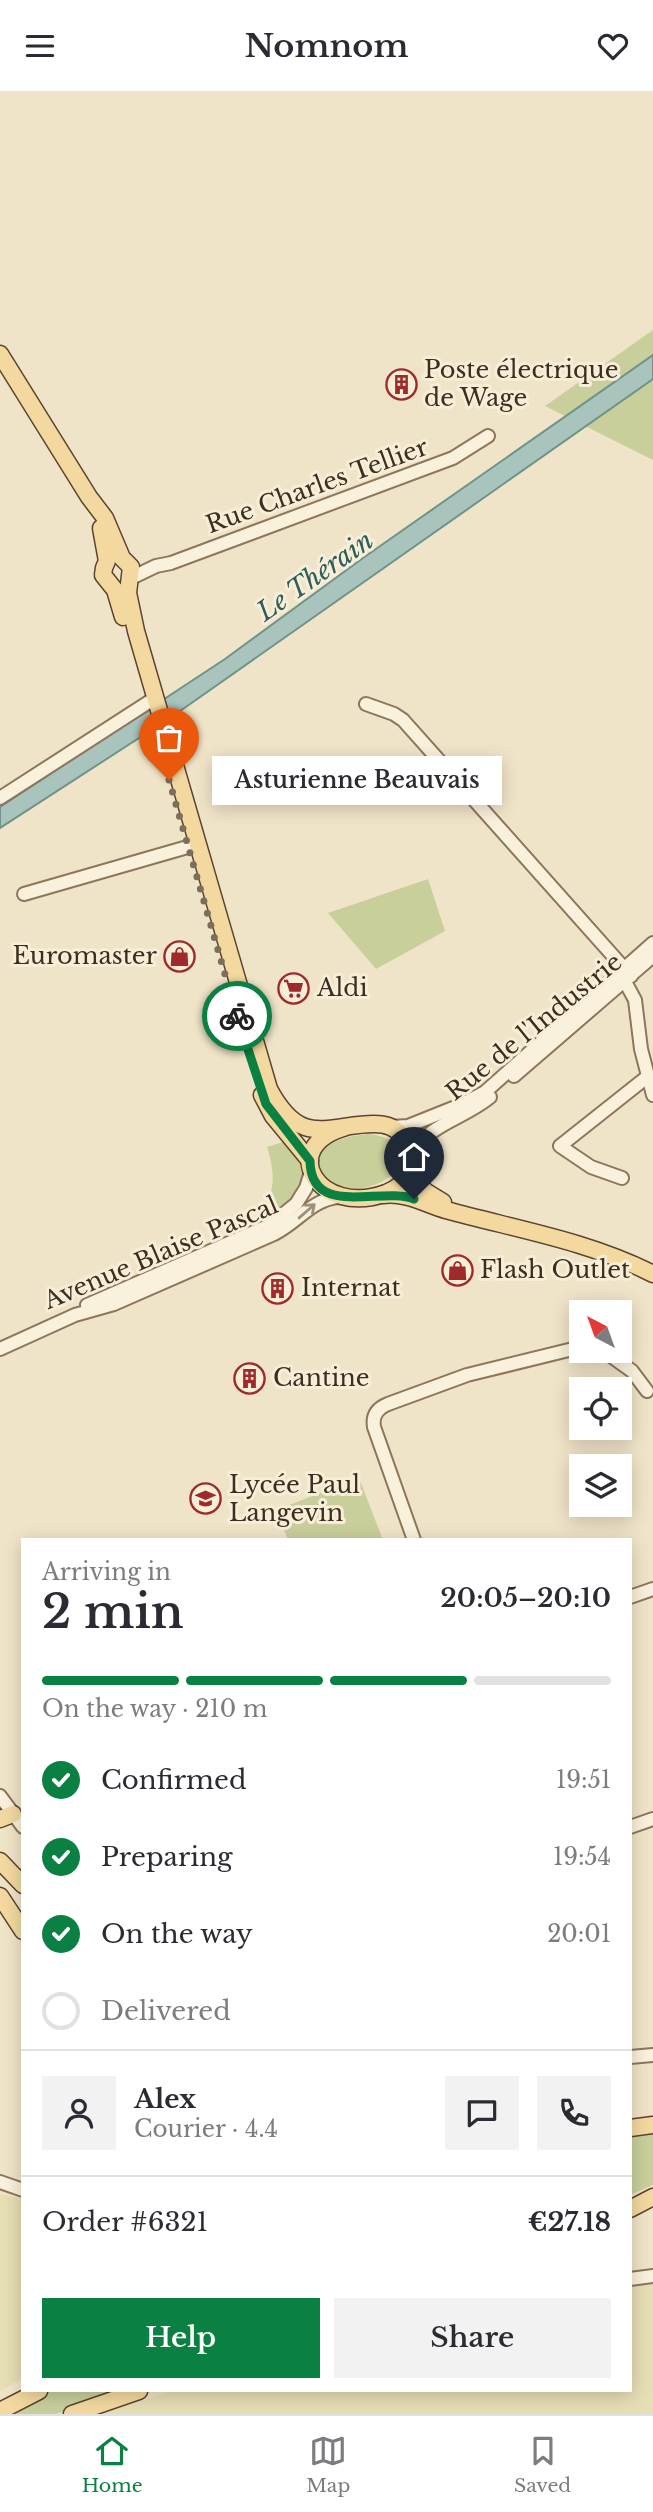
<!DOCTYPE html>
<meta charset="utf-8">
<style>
body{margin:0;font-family:"Libre Baskerville",serif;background:#f2f2f3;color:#2b2b33;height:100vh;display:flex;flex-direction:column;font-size:26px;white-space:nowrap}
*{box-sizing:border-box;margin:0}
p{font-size:23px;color:#7c7c81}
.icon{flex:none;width:38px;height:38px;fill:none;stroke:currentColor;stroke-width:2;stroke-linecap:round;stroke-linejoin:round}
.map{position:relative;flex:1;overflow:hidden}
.sheet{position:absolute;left:21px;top:1447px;width:611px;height:854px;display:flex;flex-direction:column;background:#fff;border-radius:0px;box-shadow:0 4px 18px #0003}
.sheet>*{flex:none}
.needle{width:46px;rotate:319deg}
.fabs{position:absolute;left:569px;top:1209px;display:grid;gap:14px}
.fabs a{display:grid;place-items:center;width:63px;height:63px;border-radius:0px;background:#fff;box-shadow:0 4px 18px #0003;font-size:35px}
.pin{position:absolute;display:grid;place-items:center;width:60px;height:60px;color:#fff;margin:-72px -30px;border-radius:50% 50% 50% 0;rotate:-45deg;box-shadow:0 0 7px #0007}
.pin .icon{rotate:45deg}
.courier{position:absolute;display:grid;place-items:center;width:70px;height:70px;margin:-35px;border:5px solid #0b8043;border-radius:50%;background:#fff;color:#222;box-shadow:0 2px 9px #0007}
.bubble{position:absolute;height:49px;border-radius:0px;background:#fff;box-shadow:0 4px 18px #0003;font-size:23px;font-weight:600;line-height:49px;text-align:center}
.overview em{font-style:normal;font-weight:600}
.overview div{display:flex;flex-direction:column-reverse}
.overview{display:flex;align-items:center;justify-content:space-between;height:119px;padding:0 21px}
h1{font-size:46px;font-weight:600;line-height:52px}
.bar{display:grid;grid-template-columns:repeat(4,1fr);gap:10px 7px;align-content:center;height:84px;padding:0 21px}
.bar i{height:9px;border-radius:5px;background:#e1e1e2}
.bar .selected{background:#0b8043}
.bar p{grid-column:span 4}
.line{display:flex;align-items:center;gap:18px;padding:0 21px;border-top:2px solid #e1e1e2}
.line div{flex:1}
.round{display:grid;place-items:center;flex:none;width:74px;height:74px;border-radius:0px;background:#f2f2f3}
ol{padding:0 21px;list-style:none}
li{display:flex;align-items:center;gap:21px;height:77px}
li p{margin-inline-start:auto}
li .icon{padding:7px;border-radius:50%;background:#0b8043;color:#fff;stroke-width:4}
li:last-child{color:#7c7c81}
li i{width:38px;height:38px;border:4px solid #e1e1e2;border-radius:50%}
.button{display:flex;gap:14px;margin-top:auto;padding:14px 21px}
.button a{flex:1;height:80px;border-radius:0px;background:#0b8043;color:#fff;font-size:28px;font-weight:600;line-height:80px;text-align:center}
.button a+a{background:#f2f2f3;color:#2b2b33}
header{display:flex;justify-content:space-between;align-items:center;height:91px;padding:0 21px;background:#fff;font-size:32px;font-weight:600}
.tab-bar{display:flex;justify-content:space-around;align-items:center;height:98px;border-top:2px solid #e1e1e2;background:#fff;font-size:19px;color:#7c7c81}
.tab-bar a{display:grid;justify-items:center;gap:4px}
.tab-bar .selected{color:#0b8043}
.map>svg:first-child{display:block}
.farmland{fill:#e6deb5}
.green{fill:#c9cf9b}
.water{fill:#a9c4bc;stroke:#6f938a;stroke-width:2}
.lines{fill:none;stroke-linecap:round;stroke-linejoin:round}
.minor-casing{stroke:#8d765c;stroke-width:16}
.major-casing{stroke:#5b4430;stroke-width:19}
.minor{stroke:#faf1dc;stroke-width:12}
.major{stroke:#f3d9a0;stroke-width:16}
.oneway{stroke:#9c907e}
.done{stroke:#7c6e5b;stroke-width:7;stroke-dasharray:0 12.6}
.route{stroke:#0b8043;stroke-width:9}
.labels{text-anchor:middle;stroke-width:6;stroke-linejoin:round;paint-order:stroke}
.poi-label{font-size:24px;fill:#3d2e20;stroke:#f7eed8;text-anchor:start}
.street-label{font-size:24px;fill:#3d2e20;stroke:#f7eed8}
.water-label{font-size:26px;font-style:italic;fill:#2f5d5a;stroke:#f7eed8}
</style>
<header><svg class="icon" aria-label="menu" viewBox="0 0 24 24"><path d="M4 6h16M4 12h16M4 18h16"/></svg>Nomnom<svg class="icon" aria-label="heart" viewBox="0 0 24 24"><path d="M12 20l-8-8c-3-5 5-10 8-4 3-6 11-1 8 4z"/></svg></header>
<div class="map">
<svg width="653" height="2323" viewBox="0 0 653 2323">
<rect width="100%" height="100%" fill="#f0e4c8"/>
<!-- farmland -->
<g class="farmland">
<polygon points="0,2103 23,2108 23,2287 0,2300"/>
<polygon points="653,2187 653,2323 99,2323 172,2300 630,2300 630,2190"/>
</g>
<!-- green -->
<g class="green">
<polygon points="653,239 653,369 545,315"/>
<polygon points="428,788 445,840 376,878 328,822"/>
<path d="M370 1043C432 1052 391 1109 336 1096 331 1092 323 1087 320 1080 309 1052 351 1044 370 1043Z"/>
<path d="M283 1051C292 1053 300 1062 302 1070 312 1106 273 1125 248 1141L247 1136C274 1111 278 1091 267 1056Z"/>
<polygon points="359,1387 383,1449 288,1449 276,1419"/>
<polygon points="653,2041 653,2094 630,2104 630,2044"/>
<polygon points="49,2300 124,2300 56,2323 5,2323"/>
</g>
<!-- water -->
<polygon class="water" points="653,264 653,288 173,625 0,737 0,716 225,568 363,467"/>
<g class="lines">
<defs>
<g id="minor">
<polyline points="129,488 156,475 171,472 453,367 488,345"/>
<polyline points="366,613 394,623 403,629 631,885"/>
<polyline points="0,707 155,607"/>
<polyline points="24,803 198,753"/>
<polyline points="622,885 635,909 641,958 653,1004"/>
<polyline points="514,985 653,865"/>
<polyline points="390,1036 408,1035 463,1013 485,1001 653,852"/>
<path d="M410 1065C431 1031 460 1030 490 1006"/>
<polyline points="622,1087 591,1076 560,1055 647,986"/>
<polyline points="87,1214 270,1134 296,1113 306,1097 311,1081"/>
<path d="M0 1258 75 1224 114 1213 274 1143C298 1131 311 1109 338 1106"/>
<polyline points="604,1260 632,1280 647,1300"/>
<path d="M414 1449 374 1336C372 1324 378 1317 388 1313L467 1284 581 1256"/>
<polyline points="630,1506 653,1498"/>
<polyline points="0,1705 23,1736"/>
<polyline points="630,1736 653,1728"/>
<polyline points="630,1966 653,1964"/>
<polyline points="0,2091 23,2099"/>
<polyline points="630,2188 653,2185"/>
</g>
<g id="major">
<path d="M0 263 89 406 105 427 122 467 131 476 128 502 136 540 269 998C277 1013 288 1030 305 1036 335 1047 392 1012 408 1055 411 1063 412 1073 409 1081 405 1091 396 1098 386 1102 319 1127 275 1056 346 1036"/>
<polyline points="101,437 107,470 104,477 103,484 115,499 123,526"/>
<polyline points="262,1004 273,1025 310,1070"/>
<polyline points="409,1078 425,1100 443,1111"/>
<path d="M383 1104C406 1101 425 1113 446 1119 515 1138 589 1150 653 1183"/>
<polyline points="0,1728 13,1723"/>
<polyline points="0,1770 23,1794"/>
<polyline points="0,1805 23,1840"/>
<polyline points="630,2037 653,2034"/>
<polyline points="630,2118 653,2106"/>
<polyline points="0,2320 39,2300"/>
<polyline points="72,2323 139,2300"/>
</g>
</defs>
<!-- minor casing -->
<use href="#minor" class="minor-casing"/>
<!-- major casing -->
<use href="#major" class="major-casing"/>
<!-- minor -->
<use href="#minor" class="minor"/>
<!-- major -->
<use href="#major" class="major"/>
</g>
<!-- one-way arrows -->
<defs><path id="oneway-shaft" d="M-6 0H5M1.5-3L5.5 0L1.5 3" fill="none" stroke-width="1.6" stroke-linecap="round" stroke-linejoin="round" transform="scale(1.75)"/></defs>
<use class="oneway" href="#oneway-shaft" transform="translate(307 1120) rotate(-41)"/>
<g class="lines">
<!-- done -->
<polyline class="done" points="169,689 237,925"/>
<!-- route -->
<path class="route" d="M237 925 266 1013 310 1070C311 1128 382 1095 414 1108"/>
</g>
<!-- icons -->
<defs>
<symbol id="building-ring" viewBox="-11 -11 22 22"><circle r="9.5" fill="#f7eed8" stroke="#9e2a2b" stroke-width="1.5"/><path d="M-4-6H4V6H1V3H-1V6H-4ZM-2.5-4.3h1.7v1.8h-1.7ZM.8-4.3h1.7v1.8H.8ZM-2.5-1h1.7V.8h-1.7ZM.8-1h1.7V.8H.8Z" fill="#9e2a2b"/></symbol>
<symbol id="shop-ring" viewBox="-11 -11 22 22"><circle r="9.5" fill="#f7eed8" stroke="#9e2a2b" stroke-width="1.5"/><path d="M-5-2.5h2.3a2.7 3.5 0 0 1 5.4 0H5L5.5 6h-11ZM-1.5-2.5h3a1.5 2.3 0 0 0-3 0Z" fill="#9e2a2b"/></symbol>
<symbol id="supermarket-ring" viewBox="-11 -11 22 22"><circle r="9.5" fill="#f7eed8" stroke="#9e2a2b" stroke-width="1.5"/><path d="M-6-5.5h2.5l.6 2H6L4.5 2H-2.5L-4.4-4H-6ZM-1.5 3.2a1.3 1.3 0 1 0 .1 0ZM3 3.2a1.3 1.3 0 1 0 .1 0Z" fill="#9e2a2b"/></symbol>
<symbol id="school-ring" viewBox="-11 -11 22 22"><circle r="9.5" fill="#f7eed8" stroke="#9e2a2b" stroke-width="1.5"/><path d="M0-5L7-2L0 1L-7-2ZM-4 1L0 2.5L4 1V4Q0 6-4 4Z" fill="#9e2a2b"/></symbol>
</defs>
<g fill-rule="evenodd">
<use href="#building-ring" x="384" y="276" width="35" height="35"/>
<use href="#shop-ring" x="162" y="848" width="35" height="35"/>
<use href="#supermarket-ring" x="276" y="880" width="35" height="35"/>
<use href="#shop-ring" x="440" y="1162" width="35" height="35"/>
<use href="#building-ring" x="260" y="1180" width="35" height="35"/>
<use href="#building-ring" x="232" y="1270" width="35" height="35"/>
<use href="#school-ring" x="188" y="1390" width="35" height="35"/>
</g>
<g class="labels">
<!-- poi labels -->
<g class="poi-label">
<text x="424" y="287">Poste électrique<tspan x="424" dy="28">de Wage</tspan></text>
<text x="157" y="873" text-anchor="end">Euromaster</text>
<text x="317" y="905">Aldi</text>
<text x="480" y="1187">Flash Outlet</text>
<text x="301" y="1205">Internat</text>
<text x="273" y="1295">Cantine</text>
<text x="229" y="1402">Lycée Paul<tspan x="229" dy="28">Langevin</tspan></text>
</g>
<!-- street labels -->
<g class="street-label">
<text transform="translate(317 395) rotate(-20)" y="8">Rue Charles Tellier</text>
<text transform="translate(534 936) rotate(-39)" y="8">Rue de l'Industrie</text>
<text transform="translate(161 1162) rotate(-23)" y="8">Avenue Blaise Pascal</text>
</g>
<!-- water labels -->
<g class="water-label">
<text transform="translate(315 485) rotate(-35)" y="9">Le Thérain</text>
</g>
</g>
</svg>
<div class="fabs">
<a><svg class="needle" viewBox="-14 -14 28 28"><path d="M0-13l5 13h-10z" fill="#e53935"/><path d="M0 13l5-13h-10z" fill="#7c7c81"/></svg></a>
<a><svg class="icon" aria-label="locate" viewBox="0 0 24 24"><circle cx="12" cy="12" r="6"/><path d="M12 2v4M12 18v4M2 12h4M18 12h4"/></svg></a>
<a><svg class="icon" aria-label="layers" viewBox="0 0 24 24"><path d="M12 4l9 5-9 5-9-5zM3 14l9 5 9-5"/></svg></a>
</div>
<div class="pin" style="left:169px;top:689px;background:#ea580c"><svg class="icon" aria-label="bag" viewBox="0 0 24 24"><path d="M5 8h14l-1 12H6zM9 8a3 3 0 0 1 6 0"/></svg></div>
<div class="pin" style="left:414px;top:1108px;background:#1f2937"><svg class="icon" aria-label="home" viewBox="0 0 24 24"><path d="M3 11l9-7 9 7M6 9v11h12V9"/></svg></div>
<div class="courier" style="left:237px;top:925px"><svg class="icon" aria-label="bike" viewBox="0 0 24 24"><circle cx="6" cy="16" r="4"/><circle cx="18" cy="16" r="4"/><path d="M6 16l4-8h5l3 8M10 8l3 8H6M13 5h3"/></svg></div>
<div class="bubble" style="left:212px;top:665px;width:290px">Asturienne Beauvais</div>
<section class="sheet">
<div class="overview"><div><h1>2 min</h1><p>Arriving in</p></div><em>20:05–20:10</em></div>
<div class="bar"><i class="selected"></i><i class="selected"></i><i class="selected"></i><i></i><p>On the way · 210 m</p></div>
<ol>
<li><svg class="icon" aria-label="check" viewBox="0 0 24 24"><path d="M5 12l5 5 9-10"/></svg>Confirmed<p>19:51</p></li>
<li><svg class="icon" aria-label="check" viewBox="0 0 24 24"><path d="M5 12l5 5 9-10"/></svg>Preparing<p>19:54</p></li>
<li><svg class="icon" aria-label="check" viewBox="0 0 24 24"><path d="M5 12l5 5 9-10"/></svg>On the way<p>20:01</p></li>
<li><i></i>Delivered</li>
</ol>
<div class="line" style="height:126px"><a class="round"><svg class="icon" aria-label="person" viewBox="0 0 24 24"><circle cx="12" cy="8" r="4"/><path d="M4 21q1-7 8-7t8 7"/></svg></a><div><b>Alex</b><p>Courier · 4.4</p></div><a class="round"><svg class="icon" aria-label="chat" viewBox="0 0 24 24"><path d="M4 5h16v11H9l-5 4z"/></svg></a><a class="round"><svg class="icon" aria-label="phone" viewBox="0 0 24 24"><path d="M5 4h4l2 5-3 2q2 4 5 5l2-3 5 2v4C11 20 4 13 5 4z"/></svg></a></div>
<div class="line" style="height:91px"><div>Order #6321</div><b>€27.18</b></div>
<div class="button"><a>Help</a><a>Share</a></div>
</section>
</div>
<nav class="tab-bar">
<a class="selected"><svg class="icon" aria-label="home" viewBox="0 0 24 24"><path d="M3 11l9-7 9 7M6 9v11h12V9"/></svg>Home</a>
<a><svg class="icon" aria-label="map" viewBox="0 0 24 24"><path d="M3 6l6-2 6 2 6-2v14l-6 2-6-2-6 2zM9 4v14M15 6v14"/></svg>Map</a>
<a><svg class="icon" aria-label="saved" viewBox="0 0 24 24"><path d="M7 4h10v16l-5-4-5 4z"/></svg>Saved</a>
</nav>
